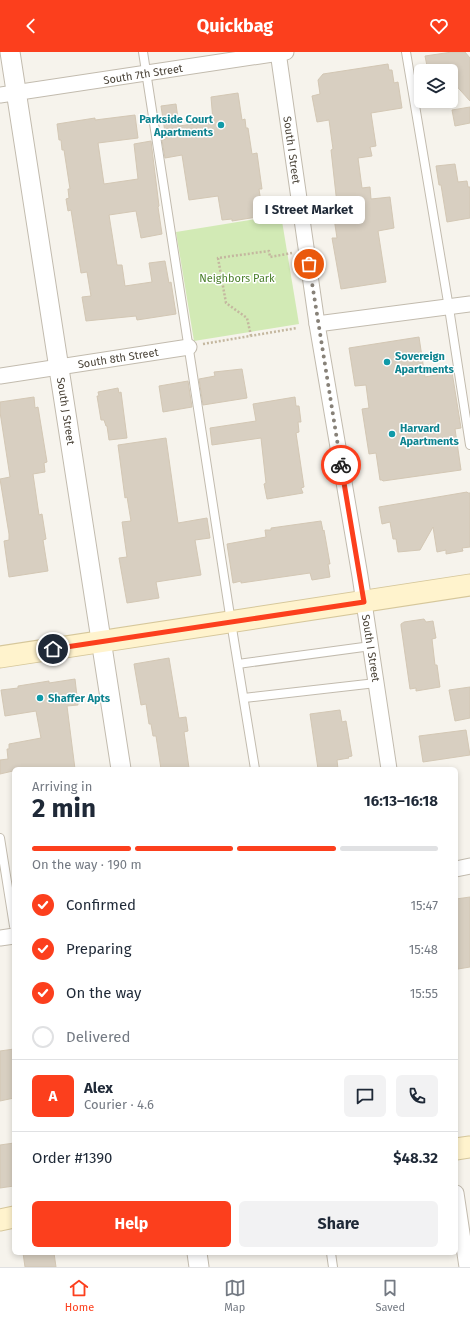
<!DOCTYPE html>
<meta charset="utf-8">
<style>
body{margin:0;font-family:"Fira Sans",sans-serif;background:#f2f2f3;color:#1f2937;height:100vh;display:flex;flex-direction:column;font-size:15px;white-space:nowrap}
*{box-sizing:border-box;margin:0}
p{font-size:13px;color:#747a83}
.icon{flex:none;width:22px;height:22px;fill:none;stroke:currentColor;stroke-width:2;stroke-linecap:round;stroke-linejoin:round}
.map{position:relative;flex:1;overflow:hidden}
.side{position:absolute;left:12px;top:715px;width:446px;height:488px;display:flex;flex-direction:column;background:#fff;border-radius:6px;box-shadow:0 2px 6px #0003}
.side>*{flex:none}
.tools{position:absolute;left:414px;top:12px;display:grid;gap:8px}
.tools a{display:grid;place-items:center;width:44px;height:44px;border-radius:6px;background:#fff;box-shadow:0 2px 6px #0003;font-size:20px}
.pin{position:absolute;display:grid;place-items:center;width:34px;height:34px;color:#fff;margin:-17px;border:2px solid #fff;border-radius:50%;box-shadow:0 1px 4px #0007}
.courier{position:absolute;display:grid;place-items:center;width:40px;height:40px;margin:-20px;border:3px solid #fc3f1d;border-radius:50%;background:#fff;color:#222;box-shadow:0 1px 5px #0007}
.bubble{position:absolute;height:28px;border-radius:6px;background:#fff;box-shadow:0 2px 6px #0003;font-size:13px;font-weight:700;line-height:28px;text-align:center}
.head em{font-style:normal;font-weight:700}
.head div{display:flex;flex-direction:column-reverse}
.head{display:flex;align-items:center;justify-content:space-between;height:68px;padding:0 20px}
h1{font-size:26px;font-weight:700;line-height:30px}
.bar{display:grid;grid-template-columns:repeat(4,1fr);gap:6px 4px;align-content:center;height:48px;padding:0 20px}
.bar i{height:5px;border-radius:3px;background:#e0e1e3}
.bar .current{background:#fc3f1d}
.bar p{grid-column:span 4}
.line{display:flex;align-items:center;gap:10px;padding:0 20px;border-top:1px solid #e0e1e3}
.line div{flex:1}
.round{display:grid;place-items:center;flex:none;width:42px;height:42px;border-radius:6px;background:#f2f2f3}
ol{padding:0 20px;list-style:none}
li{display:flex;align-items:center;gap:12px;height:44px}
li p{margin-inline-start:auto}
li .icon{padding:4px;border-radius:50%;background:#fc3f1d;color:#fff;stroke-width:4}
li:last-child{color:#747a83}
li i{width:22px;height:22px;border:2px solid #e0e1e3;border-radius:50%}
.primary-button{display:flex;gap:8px;margin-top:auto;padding:8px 20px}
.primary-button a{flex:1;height:46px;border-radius:6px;background:#fc3f1d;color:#fff;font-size:16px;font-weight:700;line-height:46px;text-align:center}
.primary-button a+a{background:#f2f2f3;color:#1f2937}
header{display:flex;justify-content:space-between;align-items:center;height:52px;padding:0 20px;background:#fc3f1d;color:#fff;font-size:18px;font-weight:700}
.tab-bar{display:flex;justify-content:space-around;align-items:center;height:56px;border-top:1px solid #e0e1e3;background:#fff;font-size:11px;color:#747a83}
.tab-bar a{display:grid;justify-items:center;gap:2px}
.tab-bar .current{color:#fc3f1d}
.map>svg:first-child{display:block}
.green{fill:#d2eab5}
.building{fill:#d8cfc1;stroke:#d3c7b4}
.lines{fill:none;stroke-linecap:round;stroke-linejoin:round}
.service-casing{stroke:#c2bbae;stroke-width:10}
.minor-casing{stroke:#c2bbae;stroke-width:17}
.tertiary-casing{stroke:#c2bbae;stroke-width:21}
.secondary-casing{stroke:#d6c79b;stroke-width:23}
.path{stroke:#c4b79f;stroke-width:2.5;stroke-dasharray:2 2;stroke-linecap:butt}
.service{stroke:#fff;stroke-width:8}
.minor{stroke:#fff;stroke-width:15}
.tertiary{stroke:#fff;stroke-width:19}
.secondary{stroke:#fff3cd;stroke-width:21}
.done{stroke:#878178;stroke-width:4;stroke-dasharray:0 7.2}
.route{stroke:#fc3f1d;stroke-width:5}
.culture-dot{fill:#0f9aa8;stroke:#fff;stroke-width:1.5}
.labels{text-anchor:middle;stroke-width:3;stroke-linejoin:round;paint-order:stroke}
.street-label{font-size:11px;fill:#4b4439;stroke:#fff}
.culture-label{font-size:11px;font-weight:bold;fill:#0d838f;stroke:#fff;text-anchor:start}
.park-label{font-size:11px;fill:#4a7f2a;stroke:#fff}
</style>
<header><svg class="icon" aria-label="back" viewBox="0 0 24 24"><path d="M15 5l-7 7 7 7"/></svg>Quickbag<svg class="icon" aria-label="heart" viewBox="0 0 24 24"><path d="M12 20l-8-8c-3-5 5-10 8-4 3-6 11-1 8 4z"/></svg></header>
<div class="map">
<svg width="470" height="1215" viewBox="0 0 470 1215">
<rect width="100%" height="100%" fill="#f6f3ec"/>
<!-- green -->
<polygon class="green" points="281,163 299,272 194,289 176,180"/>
<!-- building -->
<g class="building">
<polygon points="452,0 465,0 470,6 470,49 451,28 451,19 428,19 425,4"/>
<polygon points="388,12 389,18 392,18 394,31 398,30 402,56 371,61 376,94 370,95 372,104 358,106 362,136 370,135 371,147 390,145 394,176 378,179 386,230 341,237 332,186 337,186 332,153 337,152 331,98 333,97 329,68 317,70 312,44 320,42 318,28 323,22"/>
<polygon points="238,41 242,68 245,67 246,76 248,76 252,102 257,101 262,137 259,137 263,164 232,169 232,167 222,168 218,144 189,148 182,103 165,106 162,88 166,87 161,54 176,52 179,74 213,69 211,45"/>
<polygon points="470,55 470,71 455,74 452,58"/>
<polygon points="135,63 138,86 98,91 104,132 138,127 134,92 151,89 159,154 158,155 162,182 141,186 136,159 109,163 117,213 122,213 125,234 152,230 149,211 165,209 169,231 171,230 176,262 137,268 136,264 86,269 82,245 91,244 87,220 81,221 71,158 68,159 66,147 69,146 68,137 70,137 64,98 62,98 61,88 59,88 57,72 95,66 95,68"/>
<polygon points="455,112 458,130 467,129 468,135 470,135 470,166 447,170 441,133 439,133 436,114"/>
<polygon points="419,285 425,325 452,320 461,376 455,377 461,418 383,429 382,428 380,428 376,401 369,402 362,357 369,356 366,333 355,334 349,296"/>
<polygon points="242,317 247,346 203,353 199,327 215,324 214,320"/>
<polygon points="188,329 192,355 163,360 159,334"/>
<polygon points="118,336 119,341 121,340 127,386 109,388 107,374 106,374 104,368 101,368 97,344 99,344 98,340"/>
<polygon points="34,345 35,356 38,355 47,410 44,411 45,420 33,422 39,463 42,462 46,487 43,488 48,519 9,525 4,489 9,488 9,482 0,427 10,425 0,360 0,350"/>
<polygon points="295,345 296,354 299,354 301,370 298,370 299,380 296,381 304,435 301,436 303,441 267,447 264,432 266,431 261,386 212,393 210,376 256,369 253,352"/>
<polygon points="166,386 178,471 207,466 210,486 195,488 201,523 156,530 159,546 127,551 119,506 127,505 122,470 131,469 127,445 125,446 118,393"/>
<polygon points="467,440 468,441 470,441 470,495 462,496 463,499 446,502 446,498 437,500 433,475 420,498 398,500 396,487 393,487 390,470 382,472 379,455"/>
<polygon points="321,469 323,479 324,478 330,512 328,512 330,525 312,528 310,521 241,531 241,529 233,531 227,492 266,485 265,478 271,478 271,476"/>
<polygon points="424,567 426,570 433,569 436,586 432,587 435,613 437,613 440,635 416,639 416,636 410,637 401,574 401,572 404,570"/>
<polygon points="169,606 179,666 186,665 188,679 184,680 189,716 178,717 161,717 156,684 153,684 151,672 149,672 146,652 141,653 134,612"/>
<polygon points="75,627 78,653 67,654 75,717 13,717 13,719 0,722 0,708 8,707 7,697 9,697 9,692 41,686 36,659 5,664 1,638 18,636 18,634 49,629 49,631"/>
<polygon points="470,635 470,666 455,669 449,638"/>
<polygon points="340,658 342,670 346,669 352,704 348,705 349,706 337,708 338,717 318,717 310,662"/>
<polygon points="466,678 470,703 423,710 419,684"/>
<polygon points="470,845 470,915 458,917 456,901 456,847"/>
<polygon points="14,997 14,1046 0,1049 0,999"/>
<polygon points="14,1091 14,1134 0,1136 0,1093"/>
<polygon points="23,1201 54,1201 56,1215 25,1215"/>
</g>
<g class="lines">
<defs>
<g id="service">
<polyline points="143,0 231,570 255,717"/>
<polyline points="406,0 449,256 470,393"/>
<polyline points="238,612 371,594"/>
<polyline points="244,646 376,631"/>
<polyline points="0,786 14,874"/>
<polyline points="331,1201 333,1215"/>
</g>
<g id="minor">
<polyline points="278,0 317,272 360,524 389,717"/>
<polyline points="0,43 286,0"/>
<polyline points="317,272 470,252"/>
<polyline points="0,324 189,295"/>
<polyline points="456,817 470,814"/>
<polyline points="0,886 14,884"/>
<polyline points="456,1141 467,1215"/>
</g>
<g id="tertiary">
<polyline points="10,0 121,717"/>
<polyline points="197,1201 199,1215"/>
</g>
<g id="secondary">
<polyline points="0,605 470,533"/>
<polyline points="456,1097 470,1095"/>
<polyline points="0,1168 14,1165"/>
</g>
</defs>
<!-- service casing -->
<use href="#service" class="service-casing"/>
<!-- minor casing -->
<use href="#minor" class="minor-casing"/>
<!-- tertiary casing -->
<use href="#tertiary" class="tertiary-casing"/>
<!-- secondary casing -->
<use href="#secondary" class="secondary-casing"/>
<!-- path -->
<g class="path">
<polyline points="251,284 247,266 226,251 218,206 269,199 270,205 292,201"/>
<polyline points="203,292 297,276"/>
</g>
<!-- service -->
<use href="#service" class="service"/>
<!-- minor -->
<use href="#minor" class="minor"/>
<!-- tertiary -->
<use href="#tertiary" class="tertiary"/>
<!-- secondary -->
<use href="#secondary" class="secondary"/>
</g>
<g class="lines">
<!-- done -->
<polyline class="done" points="309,212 341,413"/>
<!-- route -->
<polyline class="route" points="53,597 364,550 341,413"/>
</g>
<!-- markers -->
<g class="culture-dot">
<circle cx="221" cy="73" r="4"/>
<circle cx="387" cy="310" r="4"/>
<circle cx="392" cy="382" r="4"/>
<circle cx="40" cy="646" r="4"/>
</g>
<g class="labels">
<!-- street labels -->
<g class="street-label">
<text transform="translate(143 22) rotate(-9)" y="4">South 7th Street</text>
<text transform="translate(292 98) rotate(82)" y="4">South I Street</text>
<text transform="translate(118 306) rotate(-9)" y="4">South 8th Street</text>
<text transform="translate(66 359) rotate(81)" y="4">South J Street</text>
<text transform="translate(371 596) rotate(81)" y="4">South I Street</text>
</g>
<!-- culture labels -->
<g class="culture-label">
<text x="213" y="71" text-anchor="end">Parkside Court<tspan x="213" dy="13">Apartments</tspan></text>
<text x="395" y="308">Sovereign<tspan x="395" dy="13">Apartments</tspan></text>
<text x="400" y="380">Harvard<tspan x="400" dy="13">Apartments</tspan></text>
<text x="48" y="650">Shaffer Apts</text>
</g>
<!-- park labels -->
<g class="park-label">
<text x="237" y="230">Neighbors Park</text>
</g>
</g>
</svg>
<div class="tools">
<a><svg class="icon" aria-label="layers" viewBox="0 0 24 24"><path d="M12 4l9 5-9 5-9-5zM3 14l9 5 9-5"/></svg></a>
</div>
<div class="pin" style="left:309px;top:212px;background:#ea580c"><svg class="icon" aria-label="bag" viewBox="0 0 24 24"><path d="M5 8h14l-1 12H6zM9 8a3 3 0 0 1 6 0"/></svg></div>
<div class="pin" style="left:53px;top:597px;background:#1f2937"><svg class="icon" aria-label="home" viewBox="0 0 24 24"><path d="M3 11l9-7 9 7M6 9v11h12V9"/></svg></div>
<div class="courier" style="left:341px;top:413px"><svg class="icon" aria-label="bike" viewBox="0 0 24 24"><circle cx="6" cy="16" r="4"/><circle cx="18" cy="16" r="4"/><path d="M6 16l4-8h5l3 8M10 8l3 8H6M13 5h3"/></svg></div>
<div class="bubble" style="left:253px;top:144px;width:112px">I Street Market</div>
<section class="side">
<div class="head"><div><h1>2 min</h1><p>Arriving in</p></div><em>16:13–16:18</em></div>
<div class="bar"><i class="current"></i><i class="current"></i><i class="current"></i><i></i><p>On the way · 190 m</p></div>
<ol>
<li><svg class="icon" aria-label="check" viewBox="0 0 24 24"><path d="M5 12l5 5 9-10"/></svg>Confirmed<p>15:47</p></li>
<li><svg class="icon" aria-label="check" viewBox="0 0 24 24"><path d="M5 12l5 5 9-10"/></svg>Preparing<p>15:48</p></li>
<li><svg class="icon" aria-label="check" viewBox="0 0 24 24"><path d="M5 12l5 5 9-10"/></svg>On the way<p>15:55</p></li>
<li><i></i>Delivered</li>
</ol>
<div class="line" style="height:72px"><b class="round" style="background:#fc3f1d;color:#fff">A</b><div><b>Alex</b><p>Courier · 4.6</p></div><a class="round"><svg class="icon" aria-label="chat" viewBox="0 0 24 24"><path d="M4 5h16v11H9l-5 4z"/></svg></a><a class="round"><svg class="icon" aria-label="phone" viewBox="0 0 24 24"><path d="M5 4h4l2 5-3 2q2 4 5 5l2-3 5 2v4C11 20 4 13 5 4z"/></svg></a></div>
<div class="line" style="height:52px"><div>Order #1390</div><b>$48.32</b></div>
<div class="primary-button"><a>Help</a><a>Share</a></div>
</section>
</div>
<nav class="tab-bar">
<a class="current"><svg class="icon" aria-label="home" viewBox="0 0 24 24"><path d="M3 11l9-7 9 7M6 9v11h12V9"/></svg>Home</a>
<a><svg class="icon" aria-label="map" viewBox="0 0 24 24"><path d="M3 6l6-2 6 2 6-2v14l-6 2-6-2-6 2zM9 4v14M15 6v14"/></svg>Map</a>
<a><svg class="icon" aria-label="saved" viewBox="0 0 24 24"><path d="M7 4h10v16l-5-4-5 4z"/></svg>Saved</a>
</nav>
